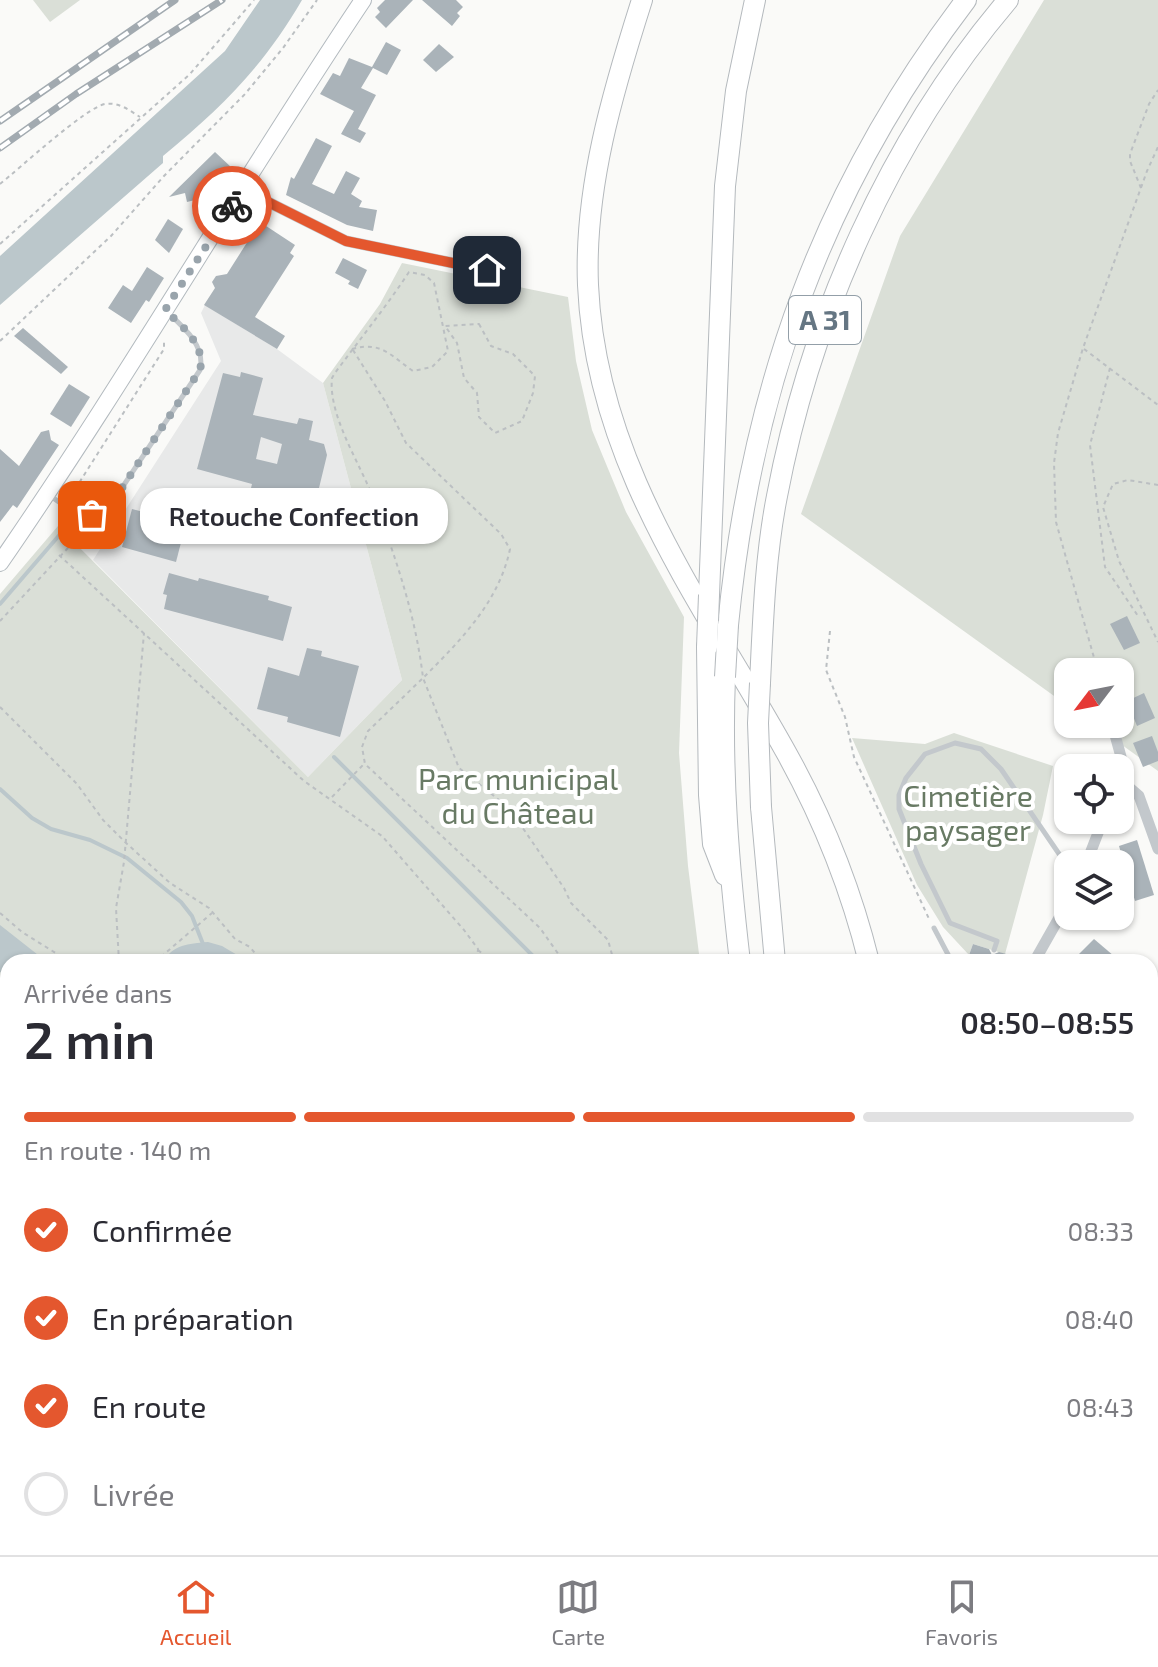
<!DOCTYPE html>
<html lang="fr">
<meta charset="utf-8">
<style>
body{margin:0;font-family:"Exo 2",sans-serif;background:#f2f2f3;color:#2b2b33;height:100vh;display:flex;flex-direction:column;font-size:30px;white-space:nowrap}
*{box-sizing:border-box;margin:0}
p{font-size:26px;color:#7c7c81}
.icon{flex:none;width:44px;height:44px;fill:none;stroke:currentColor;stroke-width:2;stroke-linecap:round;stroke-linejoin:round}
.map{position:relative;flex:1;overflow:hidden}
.drawer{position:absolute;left:0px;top:954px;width:1158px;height:602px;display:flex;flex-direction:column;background:#fff;border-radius:24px 24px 0 0;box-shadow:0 2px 6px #0004}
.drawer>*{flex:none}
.needle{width:52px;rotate:238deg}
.tools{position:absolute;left:1054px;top:658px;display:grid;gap:16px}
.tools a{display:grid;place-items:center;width:80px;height:80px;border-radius:16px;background:#fff;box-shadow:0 2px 6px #0004;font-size:40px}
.pin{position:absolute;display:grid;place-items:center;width:68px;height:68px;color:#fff;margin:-34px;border-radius:16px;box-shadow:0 4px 12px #0006}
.courier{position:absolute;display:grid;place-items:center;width:80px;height:80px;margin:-40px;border:6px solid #e4572e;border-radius:50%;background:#fff;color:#222;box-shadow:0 2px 10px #0007}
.bubble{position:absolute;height:56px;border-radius:24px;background:#fff;box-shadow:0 2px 6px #0004;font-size:26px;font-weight:600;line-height:56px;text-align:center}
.head em{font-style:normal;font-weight:600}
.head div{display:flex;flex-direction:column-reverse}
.head{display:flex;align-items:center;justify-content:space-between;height:136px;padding:0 24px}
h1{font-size:52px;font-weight:600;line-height:60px}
.bar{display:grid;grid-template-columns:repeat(4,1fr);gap:12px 8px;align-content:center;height:96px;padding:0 24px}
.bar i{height:10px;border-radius:6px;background:#e1e1e2}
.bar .on{background:#e4572e}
.bar p{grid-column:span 4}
ol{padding:0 24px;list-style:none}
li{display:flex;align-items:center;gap:24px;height:88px}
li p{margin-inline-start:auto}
li .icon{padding:8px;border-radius:50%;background:#e4572e;color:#fff;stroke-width:4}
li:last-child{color:#7c7c81}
li i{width:44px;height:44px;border:4px solid #e1e1e2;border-radius:50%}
.dock{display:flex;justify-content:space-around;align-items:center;height:112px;border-top:2px solid #e1e1e2;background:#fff;font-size:22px;color:#7c7c81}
.dock a{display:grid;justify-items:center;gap:4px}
.dock .on{color:#e4572e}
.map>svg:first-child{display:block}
.built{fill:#e8e9e9}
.green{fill:#dadfd7}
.water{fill:#bbc7cb}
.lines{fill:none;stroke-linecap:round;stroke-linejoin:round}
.stream{stroke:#bbc7cb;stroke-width:4}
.building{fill:#aab3b9;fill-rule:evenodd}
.secondary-casing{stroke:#b3babf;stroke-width:18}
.highway-casing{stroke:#b4b9bd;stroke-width:22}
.path{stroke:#bbbfc2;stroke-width:2;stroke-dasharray:4 4;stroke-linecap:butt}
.lane{stroke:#c3c8cc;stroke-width:5}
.street{stroke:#c3c8cc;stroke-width:11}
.secondary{stroke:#fff;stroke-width:16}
.highway{stroke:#fff;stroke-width:20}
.rail-casing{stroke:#a2aab0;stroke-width:7}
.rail{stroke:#fff;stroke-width:4;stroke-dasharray:12;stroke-linecap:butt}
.highway-bridge-casing{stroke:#b4b9bd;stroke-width:22;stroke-linecap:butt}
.highway-bridge{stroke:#fff;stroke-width:20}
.done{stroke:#99a4ac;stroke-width:8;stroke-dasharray:0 14.4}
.route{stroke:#e4572e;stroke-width:10}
.labels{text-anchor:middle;stroke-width:8;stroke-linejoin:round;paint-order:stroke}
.shield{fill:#fff;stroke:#939fa8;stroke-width:2}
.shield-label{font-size:28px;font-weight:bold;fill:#657683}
.park-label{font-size:30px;fill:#687a64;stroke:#fff}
</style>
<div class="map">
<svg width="1158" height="1555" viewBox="0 0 1158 1555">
<rect width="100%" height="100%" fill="#fafaf8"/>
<!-- built -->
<polygon class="built" points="205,305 277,349 323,383 402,680 308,777 93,560 221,361 201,313"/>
<!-- green -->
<g class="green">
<polygon points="33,0 80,0 50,22"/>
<polygon points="1044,0 1158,0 1158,771 1093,724 1120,724 1120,672 1068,672 1068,706 801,514 900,236"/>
<polygon points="402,263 568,297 576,361 592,430 626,512 684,617 679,753 688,866 700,962 8,962 8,1172 0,1168 0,594 58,526 308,777 402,680 323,383 380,304"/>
<polygon points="954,733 1053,766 1043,815 1005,954 973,944 969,955 943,927 917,885 852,738 925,744"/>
<polygon points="473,1548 724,1548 723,1555 496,1555"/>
</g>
<!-- water -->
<g class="water">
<path d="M260 0H302C263 67 222 107 163 156V163L0 305V256L225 51Z"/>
<polygon points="0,925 47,962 8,962 8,977 0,972"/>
<path d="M208 942 222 946 249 962H162C175 944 187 944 208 942Z"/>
</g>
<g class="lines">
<!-- stream -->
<g class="stream">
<polyline points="0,604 62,532"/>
<polyline points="334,757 539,962"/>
<polyline points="0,789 32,818 51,829 90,840 127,858 181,902 192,916 203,944"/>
<polyline points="614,1548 663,1555"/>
</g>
</g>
<!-- building -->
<g class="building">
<polygon points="385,0 413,0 386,28 375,17 380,12 377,8"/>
<polygon points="422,0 456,0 463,7 457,13 460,16 452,26"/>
<polygon points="386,42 401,50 387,75 373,68 361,88 376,95 358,129 366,133 360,143 341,134 354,111 320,94 333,73 340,76 349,58 372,67"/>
<polygon points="439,44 454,57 436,72 423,60"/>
<polygon points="316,138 332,146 312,184 334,194 346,171 360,178 351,194 362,201 359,207 377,210 373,231 347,225 286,195 291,177 294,179"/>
<polygon points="215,152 232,168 210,196 198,196 199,199 187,202 185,193 169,197"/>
<polygon points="168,219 183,229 169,253 155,240"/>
<polygon points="260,222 295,245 290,253 294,256 255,317 285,336 277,349 204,305 215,288 212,282 216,276 227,274"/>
<polygon points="343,258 367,270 358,289 348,284 350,281 335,273"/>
<polygon points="147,267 164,278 149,302 146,300 131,323 108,308 123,285 132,291"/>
<polygon points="23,328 68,367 61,374 14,336"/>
<path d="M241 372 263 378 253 415 297 424 299 418 313 421 309 440 324 444 327 455 312 517 248 500 252 484 197 469 223 373 240 377ZM261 437 282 444 277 464 256 459Z"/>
<polygon points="69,384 90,397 71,427 50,414"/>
<polygon points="49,430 51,440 59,445 17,508 13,505 0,522 0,449 19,466 41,432"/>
<polygon points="132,509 186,523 176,562 122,547"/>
<polygon points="169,573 198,581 199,578 269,596 268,600 292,607 283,641 164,609 167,595 163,594"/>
<polygon points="1127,616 1140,643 1124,650 1110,624"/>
<polygon points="307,648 322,651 321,656 359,666 340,737 287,722 288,717 257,709 268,667 299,676"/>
<polygon points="1144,693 1155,718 1137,726 1127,701"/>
<polygon points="1152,736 1158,752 1158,761 1143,767 1133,743"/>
<polygon points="1137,840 1154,895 1135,901 1119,846"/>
<polygon points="1094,939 1121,962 1089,962 1079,954"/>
<polygon points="973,944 989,949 992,955 999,952 1024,959 1023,962 979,962 969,955"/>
</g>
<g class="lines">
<defs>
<g id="secondary">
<path d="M0 563C127 379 239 185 363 0"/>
<polyline points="0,1186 8,1190"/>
<polyline points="440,1548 461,1555"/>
<polyline points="1030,1548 1039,1555"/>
<polyline points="18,1555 32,1548"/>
<polyline points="903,1555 909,1548"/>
</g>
<g id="highway">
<path d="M642 0C613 91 584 188 588 285 596 466 702 601 787 754 823 819 851 889 869 962"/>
<polyline points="709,595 725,186 736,91 755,0"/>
<path d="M728 625C751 390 822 189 966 0"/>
<polyline points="707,647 709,795 713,844 725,875"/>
<path d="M725 677C721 772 729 868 740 962"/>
<path d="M760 683C763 621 765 557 777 496 811 317 890 139 1008 0"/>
<polyline points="761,807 775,962"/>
<polyline points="753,1555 754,1548"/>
<polyline points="788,1555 788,1548"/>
<polyline points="809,1555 811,1548"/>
</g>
</defs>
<!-- secondary casing -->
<use href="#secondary" class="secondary-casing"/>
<!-- highway casing -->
<use href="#highway" class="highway-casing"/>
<!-- path -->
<g class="path">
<path d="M0 184C20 168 85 108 105 104 119 102 129 110 140 117"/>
<polyline points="1141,188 1130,161 1130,154 1149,104 1158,90"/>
<polyline points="0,244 190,74 254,0"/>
<polygon points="479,324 491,346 513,354 535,376 533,393 522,421 495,433 479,417 477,393 464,378 457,343 445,326"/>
<polyline points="0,341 111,236 164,176 245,94 283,48 317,0"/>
<path d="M352 349C381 341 390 355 413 371L432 367 448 351 434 283 425 275 409 272C386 307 360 339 335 373L332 378C328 416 361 465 374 500 396 558 416 617 423 678L368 731 362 747 365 764 540 928 564 962"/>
<polyline points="1084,349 1158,405"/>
<path d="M353 350 385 401 406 443 501 534 510 549C499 602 460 641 423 678L459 768 509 808 564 888 571 903 608 940 614 962"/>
<polyline points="1110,368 1090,445 1105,567 1138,616"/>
<polyline points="72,484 79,483 164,349 164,341"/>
<polyline points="1158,485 1128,480 1113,484 1103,507 1119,561 1158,642"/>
<polyline points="59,555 304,781 382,836 464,930 478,949 477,962"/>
<polyline points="0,621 80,535 83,524"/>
<polyline points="830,631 826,670 845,717 854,757 930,921"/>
<polyline points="1098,672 1056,522 1054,463 1058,433 1083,348 1147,171 1158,147"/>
<polyline points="0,707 77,784 103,820 125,842 170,883 209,908 235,939 250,947 262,962"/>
<polyline points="332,797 364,764"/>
<polyline points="0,913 22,932 70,962"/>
<polyline points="478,950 492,962"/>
<polyline points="119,962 116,908 124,862 144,633"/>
<polyline points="155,962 212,913"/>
<polyline points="0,989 8,995"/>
<polyline points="0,1097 8,1103"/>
<polyline points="0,1392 8,1384"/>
<polyline points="1150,1410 1158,1405"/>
<polyline points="1150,1477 1158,1476"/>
<polyline points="552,1548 562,1555"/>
<polyline points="663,1548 667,1555"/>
</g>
<!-- lane -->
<g class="lane">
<path d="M48 494C67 508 86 524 108 509L200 370C206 345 182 326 166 311"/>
<polyline points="934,928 952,962"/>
<polyline points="994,950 997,941 950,923 921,864 899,809 899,795 906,778 925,754 955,743 981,749 1001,769 1068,867"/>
<polyline points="0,1131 8,1129"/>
</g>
<!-- street -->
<g class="street">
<polyline points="242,189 346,241 487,270"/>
<polyline points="1112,724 1123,764 1124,783"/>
<polyline points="1124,783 1139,796 1158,849"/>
<polyline points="1086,864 1103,820"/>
<polyline points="1034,962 1068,902"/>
</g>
<!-- secondary -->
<use href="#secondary" class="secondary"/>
<!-- highway -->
<use href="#highway" class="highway"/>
<defs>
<g id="rail">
<polyline points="0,121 175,0"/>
<polyline points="0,148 76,94 222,0"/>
</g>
</defs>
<!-- rail casing -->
<use href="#rail" class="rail-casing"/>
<!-- rail -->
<use href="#rail" class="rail"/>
<defs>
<g id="highway-bridge">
<polyline points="707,647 709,595"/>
<polyline points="725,677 728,625"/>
<polyline points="760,683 758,723 761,807"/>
</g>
</defs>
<!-- highway-bridge casing -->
<use href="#highway-bridge" class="highway-bridge-casing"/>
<!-- highway-bridge -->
<use href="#highway-bridge" class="highway-bridge"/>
</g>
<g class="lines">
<!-- done -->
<path class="done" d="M92 515 108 509 200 370C206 345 181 325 165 310L232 206"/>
<!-- route -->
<polyline class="route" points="232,206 242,189 346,241 487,270"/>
</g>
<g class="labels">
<!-- shield labels -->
<rect class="shield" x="789" y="296" width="72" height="48" rx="6"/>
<g class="shield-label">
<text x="825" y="330">A 31</text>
</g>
<!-- park labels -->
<g class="park-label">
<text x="518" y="790">Parc municipal<tspan x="518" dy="34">du Château</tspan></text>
<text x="968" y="807">Cimetière<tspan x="968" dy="34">paysager</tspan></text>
</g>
</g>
</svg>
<div class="tools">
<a><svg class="needle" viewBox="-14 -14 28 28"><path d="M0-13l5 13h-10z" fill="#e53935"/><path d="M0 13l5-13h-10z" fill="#7c7c81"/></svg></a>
<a><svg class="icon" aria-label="locate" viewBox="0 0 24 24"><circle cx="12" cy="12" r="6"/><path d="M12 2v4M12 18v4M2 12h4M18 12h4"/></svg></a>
<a><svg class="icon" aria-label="layers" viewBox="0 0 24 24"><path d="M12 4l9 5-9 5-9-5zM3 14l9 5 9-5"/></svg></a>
</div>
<div class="pin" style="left:92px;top:515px;background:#ea580c"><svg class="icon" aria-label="bag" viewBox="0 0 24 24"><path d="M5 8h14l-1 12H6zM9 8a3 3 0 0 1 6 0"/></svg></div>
<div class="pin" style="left:487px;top:270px;background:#1f2937"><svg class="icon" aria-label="home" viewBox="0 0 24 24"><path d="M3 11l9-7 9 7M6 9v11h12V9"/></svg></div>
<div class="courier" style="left:232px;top:206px"><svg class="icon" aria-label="bike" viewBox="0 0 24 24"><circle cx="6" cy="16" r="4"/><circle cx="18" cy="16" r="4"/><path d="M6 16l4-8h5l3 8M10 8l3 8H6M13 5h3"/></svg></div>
<div class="bubble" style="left:140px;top:488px;width:308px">Retouche Confection</div>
<section class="drawer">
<div class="head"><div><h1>2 min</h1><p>Arrivée dans</p></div><em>08:50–08:55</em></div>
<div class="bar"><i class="on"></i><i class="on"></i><i class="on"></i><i></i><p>En route · 140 m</p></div>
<ol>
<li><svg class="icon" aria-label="check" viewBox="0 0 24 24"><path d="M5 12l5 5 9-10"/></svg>Confirmée<p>08:33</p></li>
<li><svg class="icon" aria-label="check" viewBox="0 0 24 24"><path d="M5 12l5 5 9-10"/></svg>En préparation<p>08:40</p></li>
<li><svg class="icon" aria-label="check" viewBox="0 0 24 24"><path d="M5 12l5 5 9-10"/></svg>En route<p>08:43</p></li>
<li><i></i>Livrée</li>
</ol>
</section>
</div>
<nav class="dock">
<a class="on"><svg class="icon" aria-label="home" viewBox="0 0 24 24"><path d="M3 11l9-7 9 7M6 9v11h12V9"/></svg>Accueil</a>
<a><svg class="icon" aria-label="map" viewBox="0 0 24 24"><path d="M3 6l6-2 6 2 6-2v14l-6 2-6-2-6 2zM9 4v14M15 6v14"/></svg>Carte</a>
<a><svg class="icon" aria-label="saved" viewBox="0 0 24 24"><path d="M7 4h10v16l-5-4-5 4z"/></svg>Favoris</a>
</nav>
